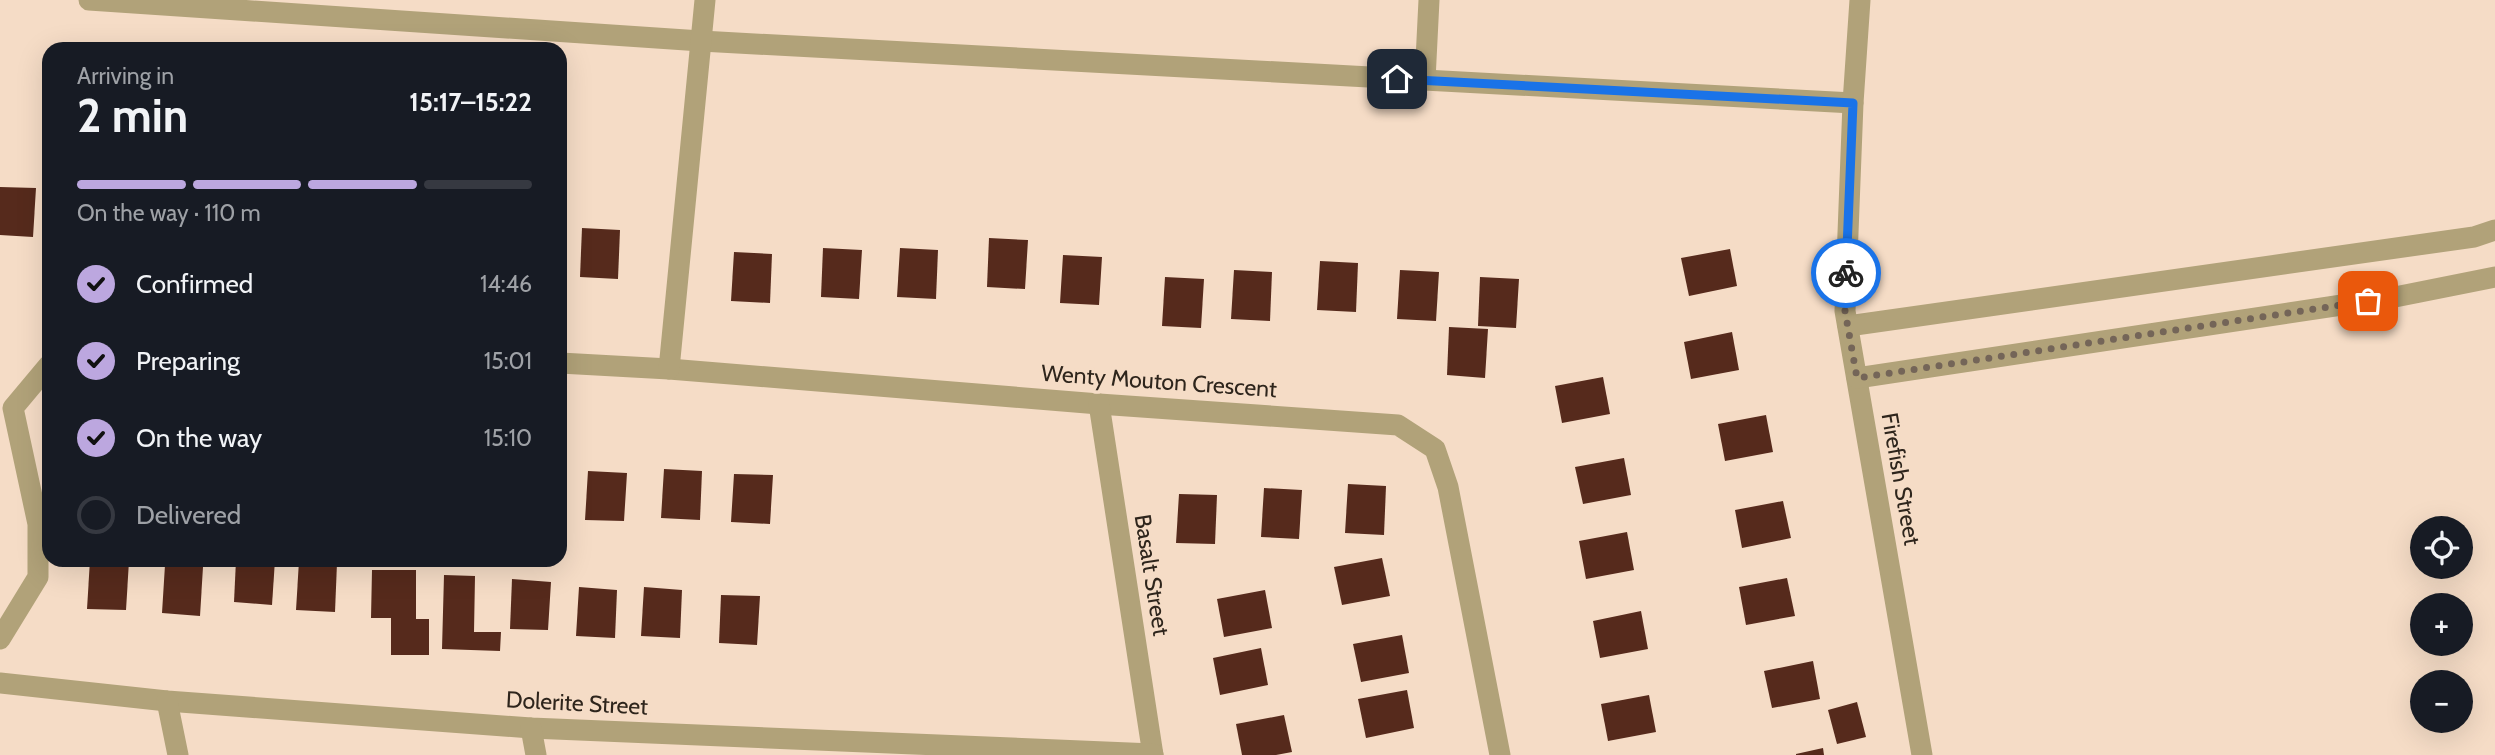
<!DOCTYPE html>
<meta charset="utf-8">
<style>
body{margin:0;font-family:Cabin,sans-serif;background:#242831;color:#f1f3f6;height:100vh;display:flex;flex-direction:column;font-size:26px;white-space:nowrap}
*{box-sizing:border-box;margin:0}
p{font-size:23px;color:#9ea1a6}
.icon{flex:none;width:38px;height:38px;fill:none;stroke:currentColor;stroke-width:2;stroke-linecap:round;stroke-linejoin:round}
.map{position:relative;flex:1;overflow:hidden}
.sheet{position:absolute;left:42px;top:42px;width:525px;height:525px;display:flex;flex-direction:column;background:#171b24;border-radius:21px;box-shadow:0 7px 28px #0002}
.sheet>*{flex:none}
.controls{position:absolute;left:2410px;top:516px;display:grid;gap:14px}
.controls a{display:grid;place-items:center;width:63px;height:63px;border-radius:50%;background:#171b24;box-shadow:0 7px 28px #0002;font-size:35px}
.pin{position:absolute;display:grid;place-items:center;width:60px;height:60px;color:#fff;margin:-30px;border-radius:14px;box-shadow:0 4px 10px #0006}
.courier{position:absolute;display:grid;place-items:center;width:70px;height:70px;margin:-35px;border:5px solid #1a73e8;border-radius:50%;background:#fff;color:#222;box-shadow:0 2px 9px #0007}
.overview em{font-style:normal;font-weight:700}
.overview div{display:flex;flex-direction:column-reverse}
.overview{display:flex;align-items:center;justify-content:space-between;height:119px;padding:0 35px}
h1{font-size:46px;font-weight:700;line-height:52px}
.bar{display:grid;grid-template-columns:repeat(4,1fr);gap:10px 7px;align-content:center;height:84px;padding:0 35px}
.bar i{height:9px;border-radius:5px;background:#363941}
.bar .on{background:#bca7df}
.bar p{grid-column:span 4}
ol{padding:0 35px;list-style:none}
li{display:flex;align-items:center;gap:21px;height:77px}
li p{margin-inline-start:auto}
li .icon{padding:7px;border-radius:50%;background:#bca7df;color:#111;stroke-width:4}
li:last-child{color:#9ea1a6}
li i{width:38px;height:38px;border:4px solid #363941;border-radius:50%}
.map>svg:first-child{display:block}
.building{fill:#562a1c}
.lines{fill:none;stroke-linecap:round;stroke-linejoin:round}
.street{stroke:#b1a279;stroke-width:21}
.done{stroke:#746558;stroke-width:7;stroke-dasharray:0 12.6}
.route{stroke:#1a73e8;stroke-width:9}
.labels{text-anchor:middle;stroke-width:7;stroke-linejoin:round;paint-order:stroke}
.street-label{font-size:23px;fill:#2e251c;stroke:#f5dcc6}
</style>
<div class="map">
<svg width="2495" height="755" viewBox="0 0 2495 755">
<rect width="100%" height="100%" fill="#f5dcc6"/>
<!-- building -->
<g class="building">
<polygon points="0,187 36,188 33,237 0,235"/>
<polygon points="582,228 620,230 618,279 580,277"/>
<polygon points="989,238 1028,240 1025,289 987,287"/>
<polygon points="823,248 862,250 859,299 821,297"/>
<polygon points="900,248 938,250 936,299 897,297"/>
<polygon points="1730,249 1737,286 1689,296 1681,258"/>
<polygon points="734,252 772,254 770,303 731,301"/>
<polygon points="1063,255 1102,257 1099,305 1060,303"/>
<polygon points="1320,261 1358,263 1356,312 1317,310"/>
<polygon points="1234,270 1272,272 1270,321 1231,319"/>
<polygon points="1400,270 1439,272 1436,321 1397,319"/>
<polygon points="1165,277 1204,279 1201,328 1162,326"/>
<polygon points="1480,277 1519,279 1516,328 1478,326"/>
<polygon points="1449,327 1488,329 1485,378 1447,375"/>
<polygon points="1732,332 1739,370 1691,379 1684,342"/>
<polygon points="1603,377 1610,414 1562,423 1555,386"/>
<polygon points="1766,415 1773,452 1725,461 1718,424"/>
<polygon points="1624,458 1631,495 1583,504 1575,467"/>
<polygon points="664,469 702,471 700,520 661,518"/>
<polygon points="588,471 627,473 624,521 585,520"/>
<polygon points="734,474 773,475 770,524 731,522"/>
<polygon points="1348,484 1386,486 1384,535 1345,533"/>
<polygon points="1264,488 1302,490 1299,539 1261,537"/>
<polygon points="1179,494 1217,495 1215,544 1176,543"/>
<polygon points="1783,501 1791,538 1742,548 1735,510"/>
<polygon points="1627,532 1634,570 1586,579 1579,541"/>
<polygon points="1382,558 1390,596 1342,605 1334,567"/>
<polygon points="90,560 129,561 126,610 87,609"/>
<polygon points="236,560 275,560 272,605 234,602"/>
<polygon points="299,561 337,563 335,612 296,610"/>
<polygon points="165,565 203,567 200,616 162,613"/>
<polygon points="372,570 416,570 416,619 429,619 429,655 391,655 391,618 371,618"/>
<polygon points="444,575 475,576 474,632 501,632 500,651 442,649"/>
<polygon points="1787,578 1795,616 1746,625 1739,587"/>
<polygon points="512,579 551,582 548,630 510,629"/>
<polygon points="579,587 617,590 615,638 576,636"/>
<polygon points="644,587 682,590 680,638 641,636"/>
<polygon points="1265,590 1272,628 1224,637 1217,599"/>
<polygon points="721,595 760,596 757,645 719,643"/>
<polygon points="1641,611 1648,649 1600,658 1593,621"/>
<polygon points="1402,635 1409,673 1361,682 1353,644"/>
<polygon points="1261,648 1268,685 1220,695 1213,658"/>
<polygon points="1813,661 1820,699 1772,708 1764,671"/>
<polygon points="1407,690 1414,728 1366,738 1358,699"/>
<polygon points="1649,695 1656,732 1608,741 1601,704"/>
<polygon points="1857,702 1866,737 1837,744 1828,710"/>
<polygon points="1284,715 1292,752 1276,755 1242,755 1236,724"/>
<polygon points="1823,748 1824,755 1796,755 1796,754"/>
</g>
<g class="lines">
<!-- street -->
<g class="street">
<polyline points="89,0 701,41 1853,103"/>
<polyline points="1860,0 1853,103 1845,311 1922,755"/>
<polyline points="1425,80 1429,0"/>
<polyline points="1848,326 2474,237 2495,230"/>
<polyline points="560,363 669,369 1099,404 1398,425 1435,449 1448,487 1500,755"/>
<polyline points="669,369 705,0"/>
<polyline points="1857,378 2395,297 2495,277"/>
<polyline points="1099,404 1153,755"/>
<polyline points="0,639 38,577 38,524 13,408 49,365"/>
<polyline points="0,683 167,701 531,728 1153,754"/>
<polyline points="167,701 178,755"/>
<polyline points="531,728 536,755"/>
</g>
</g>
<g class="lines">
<!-- done -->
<polyline class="done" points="1846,273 1845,311 1857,378 2368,301"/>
<!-- route -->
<polyline class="route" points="1397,79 1853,103 1846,273"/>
</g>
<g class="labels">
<!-- street labels -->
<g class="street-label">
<text transform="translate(1159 381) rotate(4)" y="8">Wenty Mouton Crescent</text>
<text transform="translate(1901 479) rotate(80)" y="8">Firefish Street</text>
<text transform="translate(1152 575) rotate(81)" y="8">Basalt Street</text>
<text transform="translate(577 703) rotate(3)" y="8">Dolerite Street</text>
</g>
</g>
</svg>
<div class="controls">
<a><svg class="icon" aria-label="locate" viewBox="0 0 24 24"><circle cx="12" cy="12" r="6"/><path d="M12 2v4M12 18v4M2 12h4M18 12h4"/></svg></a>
<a>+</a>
<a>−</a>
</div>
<div class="pin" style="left:2368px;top:301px;background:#ea580c"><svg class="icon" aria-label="bag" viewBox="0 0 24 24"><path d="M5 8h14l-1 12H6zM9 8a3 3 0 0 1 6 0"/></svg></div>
<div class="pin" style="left:1397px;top:79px;background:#1f2937"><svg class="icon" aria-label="home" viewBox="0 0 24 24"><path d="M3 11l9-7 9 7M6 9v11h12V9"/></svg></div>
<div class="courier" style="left:1846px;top:273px"><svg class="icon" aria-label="bike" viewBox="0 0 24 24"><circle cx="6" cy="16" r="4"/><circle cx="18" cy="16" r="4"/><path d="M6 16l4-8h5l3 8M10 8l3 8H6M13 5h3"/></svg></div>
<section class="sheet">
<div class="overview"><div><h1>2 min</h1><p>Arriving in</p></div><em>15:17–15:22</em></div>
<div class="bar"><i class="on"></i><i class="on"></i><i class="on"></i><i></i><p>On the way · 110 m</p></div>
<ol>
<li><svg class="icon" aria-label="check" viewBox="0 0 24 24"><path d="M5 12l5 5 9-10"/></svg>Confirmed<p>14:46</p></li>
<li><svg class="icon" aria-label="check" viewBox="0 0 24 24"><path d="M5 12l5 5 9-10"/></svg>Preparing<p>15:01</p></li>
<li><svg class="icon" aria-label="check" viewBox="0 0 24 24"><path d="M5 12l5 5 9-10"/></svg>On the way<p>15:10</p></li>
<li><i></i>Delivered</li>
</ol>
</section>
</div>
